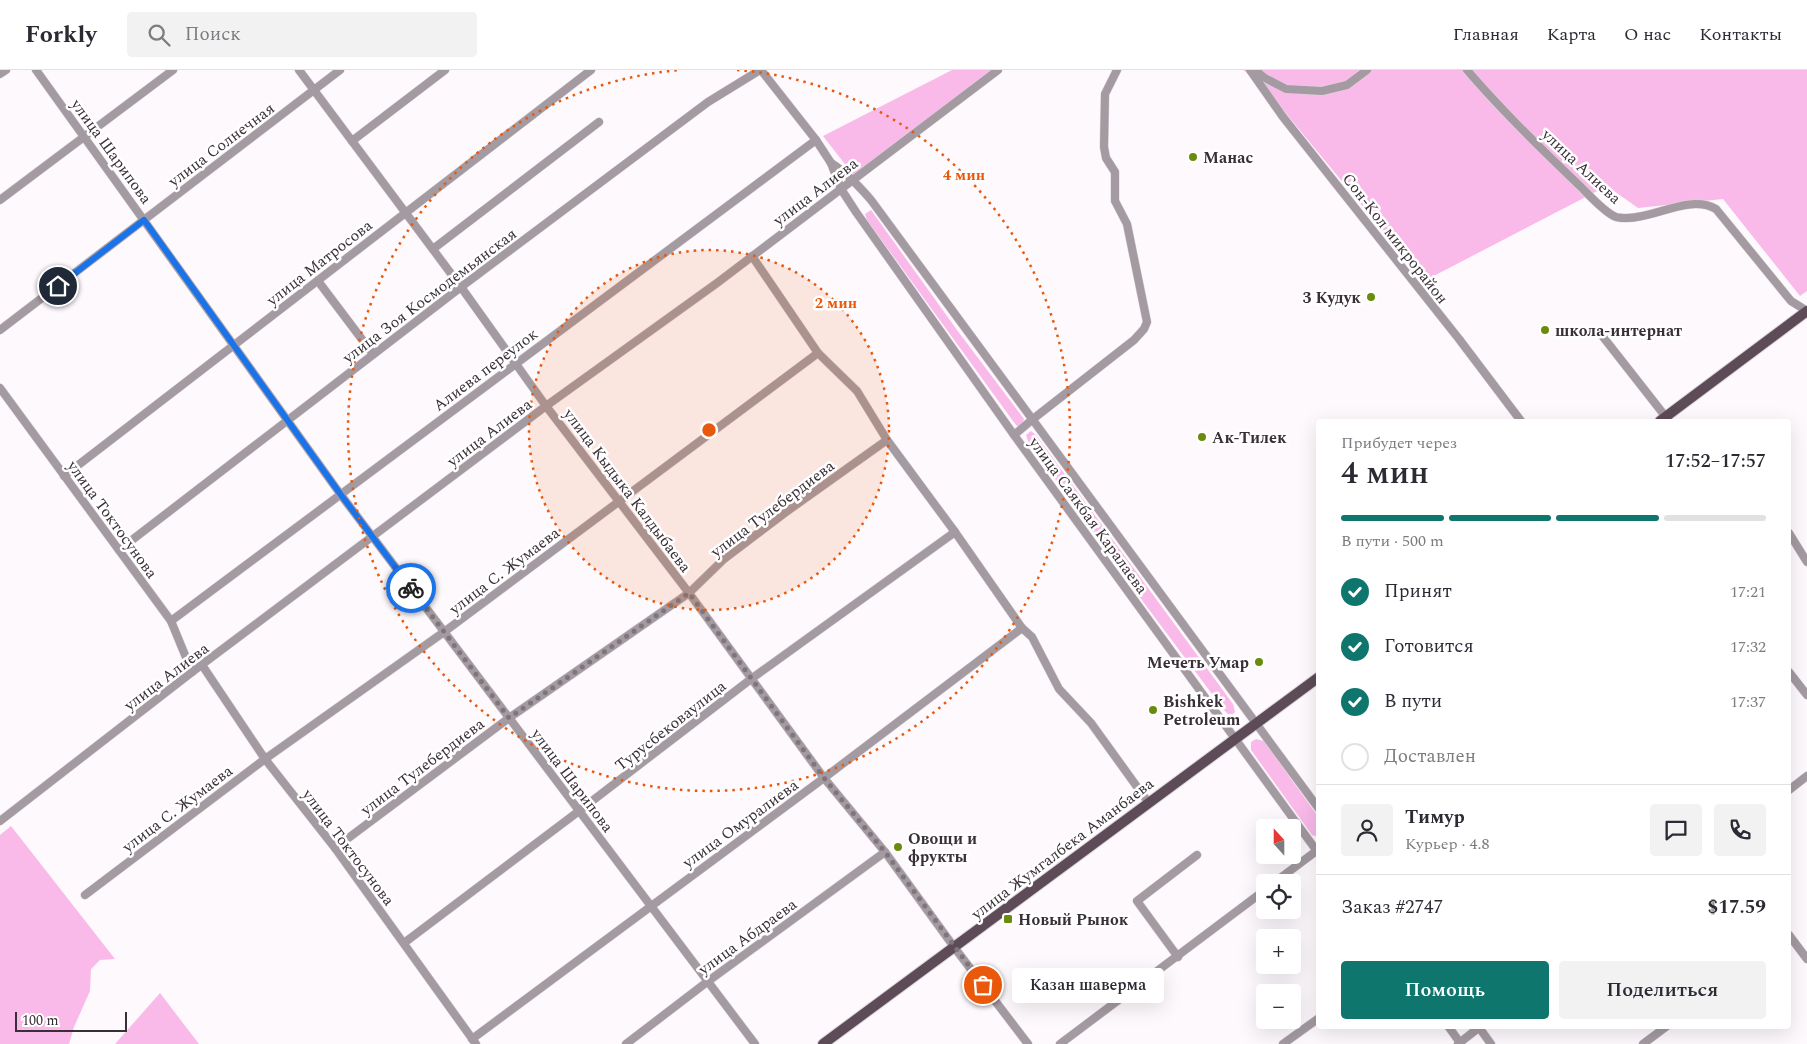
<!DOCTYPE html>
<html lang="ru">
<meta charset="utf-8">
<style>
body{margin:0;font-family:Spectral,serif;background:#f2f2f3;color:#2b2b33;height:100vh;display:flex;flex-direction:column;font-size:19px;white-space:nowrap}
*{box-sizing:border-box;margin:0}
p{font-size:16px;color:#7c7c81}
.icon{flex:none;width:28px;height:28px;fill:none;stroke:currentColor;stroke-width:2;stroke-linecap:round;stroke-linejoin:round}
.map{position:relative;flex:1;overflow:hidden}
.drawer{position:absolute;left:1316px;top:349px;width:475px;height:610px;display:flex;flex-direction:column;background:#fff;border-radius:5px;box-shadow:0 5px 20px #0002}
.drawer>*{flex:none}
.needle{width:32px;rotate:339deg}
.controls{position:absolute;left:1256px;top:749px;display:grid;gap:10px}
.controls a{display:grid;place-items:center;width:45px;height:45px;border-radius:5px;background:#fff;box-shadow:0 5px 20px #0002;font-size:25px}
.scale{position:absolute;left:15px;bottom:12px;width:112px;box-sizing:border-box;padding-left:5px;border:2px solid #392f36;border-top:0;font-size:14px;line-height:18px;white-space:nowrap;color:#392f36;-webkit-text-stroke:4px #fff;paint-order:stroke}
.pin{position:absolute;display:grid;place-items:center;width:42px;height:42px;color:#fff;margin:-21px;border:2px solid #fff;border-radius:50%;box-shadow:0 1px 5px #0007}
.courier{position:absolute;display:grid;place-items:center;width:50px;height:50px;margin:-25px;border:4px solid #1a73e8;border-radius:50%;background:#fff;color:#222;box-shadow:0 1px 6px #0007}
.bubble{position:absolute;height:35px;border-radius:5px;background:#fff;box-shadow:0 5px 20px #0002;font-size:16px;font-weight:600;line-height:35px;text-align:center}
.overview em{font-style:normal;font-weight:600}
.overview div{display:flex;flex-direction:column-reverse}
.overview{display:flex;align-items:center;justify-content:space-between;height:85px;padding:0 25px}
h1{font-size:32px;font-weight:600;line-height:38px}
.bar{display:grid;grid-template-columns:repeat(4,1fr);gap:8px 5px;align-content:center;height:60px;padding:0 25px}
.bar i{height:6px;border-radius:4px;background:#e1e1e2}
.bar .current{background:#0f766e}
.bar p{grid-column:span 4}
.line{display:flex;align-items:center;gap:12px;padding:0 25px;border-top:1px solid #e1e1e2}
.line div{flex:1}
.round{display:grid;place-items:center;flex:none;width:52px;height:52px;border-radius:5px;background:#f2f2f3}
ol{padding:0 25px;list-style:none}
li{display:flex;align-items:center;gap:15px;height:55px}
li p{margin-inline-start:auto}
li .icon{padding:5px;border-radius:50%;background:#0f766e;color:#fff;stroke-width:4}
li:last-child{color:#7c7c81}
li i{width:28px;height:28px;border:2px solid #e1e1e2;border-radius:50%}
.action{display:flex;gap:10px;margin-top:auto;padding:10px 25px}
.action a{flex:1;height:58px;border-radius:5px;background:#0f766e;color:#fff;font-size:20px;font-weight:600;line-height:58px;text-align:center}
.action a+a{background:#f2f2f3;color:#2b2b33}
header{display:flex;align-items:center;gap:30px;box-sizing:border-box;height:70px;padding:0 25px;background:#fff;border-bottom:1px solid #e1e1e2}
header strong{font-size:24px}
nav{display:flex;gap:28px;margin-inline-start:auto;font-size:18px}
.search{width:350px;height:45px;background:#f2f2f3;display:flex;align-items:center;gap:12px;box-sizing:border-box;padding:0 18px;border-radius:5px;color:#7c7c81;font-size:19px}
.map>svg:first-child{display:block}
.green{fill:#f9baea}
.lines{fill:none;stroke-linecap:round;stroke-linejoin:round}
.minor-casing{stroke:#dbd5d9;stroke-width:9}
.major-casing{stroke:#dbd5d9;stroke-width:12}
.minor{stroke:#a49aa1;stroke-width:8}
.major{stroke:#5d4b58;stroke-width:10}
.done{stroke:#7e767c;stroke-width:5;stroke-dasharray:0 9}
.route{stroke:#1a73e8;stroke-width:6}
.ring{fill:none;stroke:#e8590c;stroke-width:2.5;stroke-dasharray:2.5 5}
.poi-dot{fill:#698b0e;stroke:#fff;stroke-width:2}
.labels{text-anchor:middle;stroke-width:5;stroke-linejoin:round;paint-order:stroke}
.street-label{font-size:16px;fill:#392f36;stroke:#fff}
.poi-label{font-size:16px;font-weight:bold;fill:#392f36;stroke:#fff;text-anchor:start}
.centre{fill:#e8590c;stroke:#fff;stroke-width:2.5}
.ring-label{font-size:15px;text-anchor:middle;font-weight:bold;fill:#e8590c;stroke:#fff;stroke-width:5;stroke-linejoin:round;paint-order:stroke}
</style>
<header>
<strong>Forkly</strong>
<div class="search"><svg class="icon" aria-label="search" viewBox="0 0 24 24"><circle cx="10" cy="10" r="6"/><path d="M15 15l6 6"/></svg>Поиск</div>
<nav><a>Главная</a><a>Карта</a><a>О нас</a><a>Контакты</a></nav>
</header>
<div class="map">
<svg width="1807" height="974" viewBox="0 0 1807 974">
<rect width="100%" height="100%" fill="#fef9fd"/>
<!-- green -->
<g class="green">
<polygon points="952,0 994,0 855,107 823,66"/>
<polygon points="1243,0 1807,0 1807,221 1800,226 1723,129 1638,138 1607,116 1424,211 1261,13"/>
<polygon points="871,140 957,260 1024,349 1022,355 1017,356 1013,351 867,150 865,144"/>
<polygon points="1031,361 1036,365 1233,634 1235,642 1233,644 1228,644 1224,640 1147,537 1028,371 1026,365"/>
<polygon points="1256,669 1264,671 1319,748 1319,767 1312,765 1251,680 1251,672"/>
<polygon points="11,756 115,889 100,890 91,899 90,921 74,957 69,974 0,974 0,765"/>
<polygon points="160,923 199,974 115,974"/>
</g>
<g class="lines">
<defs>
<g id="minor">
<polyline points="36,0 341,425 755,974"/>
<polyline points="299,0 461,217 546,336 689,523 824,708 885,782 954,877 1028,974"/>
<polyline points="761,0 816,70 831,93 841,119 856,142 1014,365 1319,784"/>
<polyline points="1250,0 1283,47 1459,269 1521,351"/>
<polyline points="1255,0 1265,8 1286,19 1322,21 1347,15 1367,0"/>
<path d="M1467 0C1502 41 1542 80 1581 117 1590 126 1605 143 1616 147 1619 148 1624 148 1627 148 1656 148 1689 124 1716 139L1791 231 1807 241"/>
<polyline points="0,4 6,0"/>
<polyline points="352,71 445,0"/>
<path d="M831 93C847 103 859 116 871 130L1319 739"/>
<polyline points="0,130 173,0"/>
<polyline points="433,179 599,52"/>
<polyline points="752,186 818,283 857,321 887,370 955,462 1022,558 1032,567 1059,619 1091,653 1148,732"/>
<polyline points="318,211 373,284"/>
<polyline points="0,260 340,0"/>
<polyline points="1600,263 1669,351"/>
<polyline points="0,318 171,551 192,602"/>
<polyline points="1014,365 1033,349 1134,270 1144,259 1147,252 1127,154 1115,131 1115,102 1106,88 1104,77 1105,24 1117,0"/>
<polyline points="64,406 591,0"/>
<polyline points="1789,463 1807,492"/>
<polyline points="119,480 461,217 708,32 760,0"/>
<polyline points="171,551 816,70"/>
<polyline points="202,595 265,689 335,778 476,974"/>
<polyline points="1789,602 1807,625"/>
<polyline points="1789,720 1807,706"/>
<polyline points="0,751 192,602 546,336 717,213 998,0"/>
<polyline points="335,778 509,648 689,523 724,489 786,442 887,370"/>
<polyline points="1275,812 1319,779"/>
<polyline points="85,825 265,689 444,562 818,283"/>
<polyline points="1789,865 1807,889"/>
<polyline points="404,873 579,741 751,609 955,462"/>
<polyline points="1178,887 1137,831 1197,785"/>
<polyline points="1448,956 1461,974"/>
<polyline points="1478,956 1491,974"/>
<polyline points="472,969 824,708 1022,558"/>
<polyline points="626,974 707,912 885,782"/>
<polyline points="1060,974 1265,820"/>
<polyline points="1283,974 1319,948"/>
<polyline points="1458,974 1481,956"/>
<polyline points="1643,974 1667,956"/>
</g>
<g id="major">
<polyline points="1660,351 1807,241"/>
<polyline points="823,974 1319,607"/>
</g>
</defs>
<!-- minor casing -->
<use href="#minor" class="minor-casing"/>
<!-- major casing -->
<use href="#major" class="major-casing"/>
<!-- minor -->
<use href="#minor" class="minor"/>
<!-- major -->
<use href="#major" class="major"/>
</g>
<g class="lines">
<!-- done -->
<polyline class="done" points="411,518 509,648 689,523 824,708 885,782 983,915"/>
<!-- route -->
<polyline class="route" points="58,216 144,150 341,425 411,518"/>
</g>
<!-- distance rings -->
<circle cx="709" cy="360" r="180" fill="#e8590c" fill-opacity=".12"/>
<g class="ring">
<circle cx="709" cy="360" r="180"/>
<path d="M737 0A361 361 0 1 1 681 0"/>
</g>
<!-- markers -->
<g class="poi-dot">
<circle cx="1193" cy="87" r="5"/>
<circle cx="1371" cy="227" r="5"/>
<circle cx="1545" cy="260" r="5"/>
<circle cx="1202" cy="367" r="5"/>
<circle cx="1259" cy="592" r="5"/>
<circle cx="1153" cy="640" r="5"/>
<circle cx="898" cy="777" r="5"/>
<rect x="1003" y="844" width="10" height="10" rx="2.5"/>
</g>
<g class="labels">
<!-- street labels -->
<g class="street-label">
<text transform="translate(221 74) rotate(-37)" y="6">улица Солнечная</text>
<text transform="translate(112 81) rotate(54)" y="6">улица Шарипова</text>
<text transform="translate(1582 96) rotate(43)" y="6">улица Алиева</text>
<text transform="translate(815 121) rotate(-37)" y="6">улица Алиева</text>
<text transform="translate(1396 168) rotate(52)" y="6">Сон-Кол микрорайон</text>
<text transform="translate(319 192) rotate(-38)" y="6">улица Матросова</text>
<text transform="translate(429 225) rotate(-37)" y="6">улица Зоя Космодемьянская</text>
<text transform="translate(485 299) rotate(-37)" y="6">Алиева переулок</text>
<text transform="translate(489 362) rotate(-37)" y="6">улица Алиева</text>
<text transform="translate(628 420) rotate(53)" y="6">улица Кыдыка Калдыбаева</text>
<text transform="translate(772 438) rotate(-37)" y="6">улица Тулебердиева</text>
<text transform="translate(1089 445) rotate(54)" y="6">улица Саякбая Каралаева</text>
<text transform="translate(113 449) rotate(54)" y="6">улица Токтосунова</text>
<text transform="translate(504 500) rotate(-37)" y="6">улица С. Жумаева</text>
<text transform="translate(166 606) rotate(-37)" y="6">улица Алиева</text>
<text transform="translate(670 655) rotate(-38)" y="6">Турусбековаулица</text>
<text transform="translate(422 696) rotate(-37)" y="6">улица Тулебердиева</text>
<text transform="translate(573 710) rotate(53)" y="6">улица Шарипова</text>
<text transform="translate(177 738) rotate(-37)" y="6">улица С. Жумаева</text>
<text transform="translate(740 753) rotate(-36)" y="6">улица Омуралиева</text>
<text transform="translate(349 777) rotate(53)" y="6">улица Токтосунова</text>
<text transform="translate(1062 778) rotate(-37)" y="6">улица Жумгалбека Аманбаева</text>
<text transform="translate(747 866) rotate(-36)" y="6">улица Абдраева</text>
</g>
<!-- poi labels -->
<g class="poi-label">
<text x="1203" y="93">Манас</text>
<text x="1361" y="233" text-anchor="end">3 Кудук</text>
<text x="1555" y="266">школа-интернат</text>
<text x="1212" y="373">Ак-Тилек</text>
<text x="1249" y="598" text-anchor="end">Мечеть Умар</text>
<text x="1163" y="637">Bishkek<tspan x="1163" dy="18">Petroleum</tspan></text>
<text x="908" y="774">Овощи и<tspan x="908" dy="18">фрукты</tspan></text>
<text x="1018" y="855">Новый Рынок</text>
</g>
</g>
<circle cx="709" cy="360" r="8" class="centre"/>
<g class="ring-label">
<text x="964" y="110">4 мин</text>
<text x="836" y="238">2 мин</text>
</g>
</svg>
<div class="controls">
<a><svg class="needle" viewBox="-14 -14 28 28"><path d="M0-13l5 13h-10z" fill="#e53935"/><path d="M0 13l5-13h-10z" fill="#7c7c81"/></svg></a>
<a><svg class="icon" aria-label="locate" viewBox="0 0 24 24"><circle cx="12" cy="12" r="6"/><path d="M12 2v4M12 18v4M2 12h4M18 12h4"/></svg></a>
<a>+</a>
<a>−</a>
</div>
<div class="scale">100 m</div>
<div class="pin" style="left:983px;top:915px;background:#ea580c"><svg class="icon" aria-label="bag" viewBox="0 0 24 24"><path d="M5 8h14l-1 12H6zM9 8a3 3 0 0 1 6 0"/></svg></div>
<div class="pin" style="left:58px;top:216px;background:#1f2937"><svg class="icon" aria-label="home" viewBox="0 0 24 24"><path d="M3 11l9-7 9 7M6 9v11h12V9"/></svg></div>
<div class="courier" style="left:411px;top:518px"><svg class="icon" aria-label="bike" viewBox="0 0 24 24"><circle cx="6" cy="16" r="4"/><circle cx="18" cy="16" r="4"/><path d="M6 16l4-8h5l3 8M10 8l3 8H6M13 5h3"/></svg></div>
<div class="bubble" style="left:1012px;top:898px;width:152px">Казан шаверма</div>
<section class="drawer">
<div class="overview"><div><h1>4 мин</h1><p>Прибудет через</p></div><em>17:52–17:57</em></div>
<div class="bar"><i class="current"></i><i class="current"></i><i class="current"></i><i></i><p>В пути · 500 m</p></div>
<ol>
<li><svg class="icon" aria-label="check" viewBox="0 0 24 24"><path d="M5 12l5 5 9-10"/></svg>Принят<p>17:21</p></li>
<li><svg class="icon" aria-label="check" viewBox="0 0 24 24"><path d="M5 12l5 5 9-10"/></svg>Готовится<p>17:32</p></li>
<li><svg class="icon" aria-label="check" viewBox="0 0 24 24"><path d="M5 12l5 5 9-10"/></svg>В пути<p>17:37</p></li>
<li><i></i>Доставлен</li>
</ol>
<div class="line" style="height:90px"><a class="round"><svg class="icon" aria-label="person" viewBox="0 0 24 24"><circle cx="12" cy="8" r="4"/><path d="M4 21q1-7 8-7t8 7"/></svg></a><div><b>Тимур</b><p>Курьер · 4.8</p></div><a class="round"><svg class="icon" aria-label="chat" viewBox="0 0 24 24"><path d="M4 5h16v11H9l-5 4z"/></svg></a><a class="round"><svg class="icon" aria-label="phone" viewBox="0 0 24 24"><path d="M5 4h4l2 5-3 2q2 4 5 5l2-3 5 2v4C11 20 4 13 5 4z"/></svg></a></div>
<div class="line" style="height:65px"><div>Заказ #2747</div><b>$17.59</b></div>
<div class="action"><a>Помощь</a><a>Поделиться</a></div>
</section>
</div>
